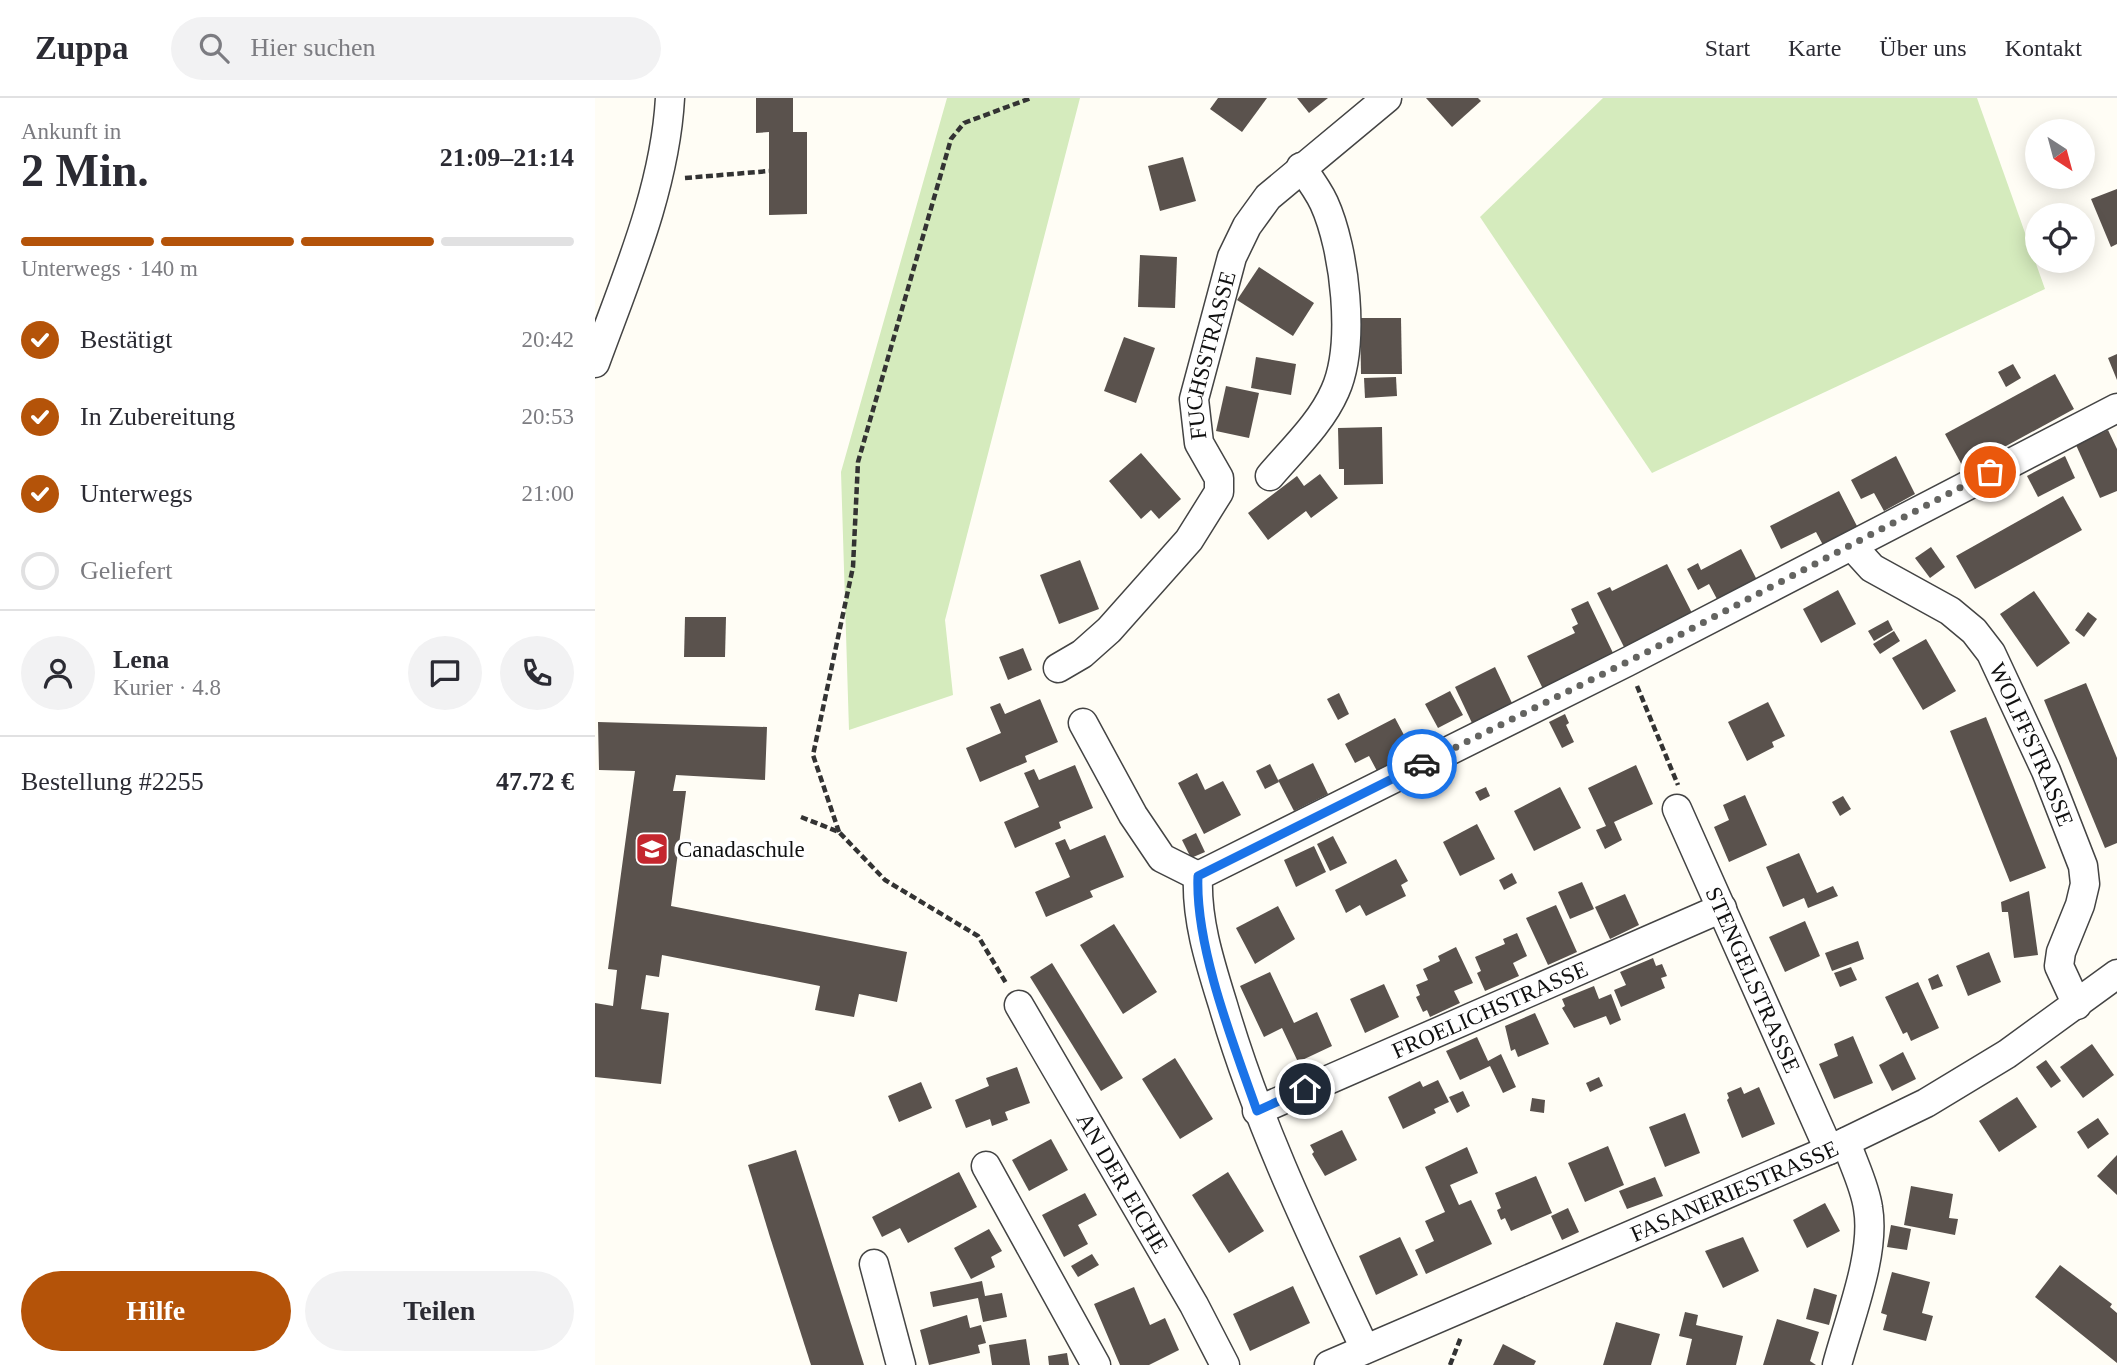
<!DOCTYPE html>
<html lang="de">
<meta charset="utf-8">
<style>
body{margin:0;font-family:Georgia,serif;background:#f2f2f3;color:#2b2b33;height:100vh;display:flex;flex-direction:column;font-size:26px;white-space:nowrap}
*{box-sizing:border-box;margin:0}
p{font-size:23px;color:#7c7c81}
.icon{flex:none;width:38px;height:38px;fill:none;stroke:currentColor;stroke-width:2;stroke-linecap:round;stroke-linejoin:round}
.map{position:relative;flex:1;overflow:hidden}
.details{display:flex;flex-direction:column;background:#fff;width:595px}
.details>*{flex:none}
.needle{width:46px;rotate:144deg}
.fabs{position:absolute;left:1430px;top:21px;display:grid;gap:14px}
.fabs a{display:grid;place-items:center;width:70px;height:70px;border-radius:50%;background:#fff;box-shadow:0 4px 18px #0003;font-size:35px}
.pin{position:absolute;display:grid;place-items:center;width:60px;height:60px;color:#fff;margin:-30px;border:4px solid #fff;border-radius:50%;box-shadow:0 2px 7px #0007}
.courier{position:absolute;display:grid;place-items:center;width:70px;height:70px;margin:-35px;border:5px solid #1a73e8;border-radius:50%;background:#fff;color:#222;box-shadow:0 2px 9px #0007}
.summary em{font-style:normal;font-weight:700}
.summary div{display:flex;flex-direction:column-reverse}
.summary{display:flex;align-items:center;justify-content:space-between;height:119px;padding:0 21px}
h1{font-size:46px;font-weight:700;line-height:52px}
.bar{display:grid;grid-template-columns:repeat(4,1fr);gap:10px 7px;align-content:center;height:84px;padding:0 21px}
.bar i{height:9px;border-radius:5px;background:#e1e1e2}
.bar .on{background:#b45309}
.bar p{grid-column:span 4}
.line{display:flex;align-items:center;gap:18px;padding:0 21px;border-top:2px solid #e1e1e2}
.line div{flex:1}
.round{display:grid;place-items:center;flex:none;width:74px;height:74px;border-radius:37px;background:#f2f2f3}
ol{padding:0 21px;list-style:none}
li{display:flex;align-items:center;gap:21px;height:77px}
li p{margin-inline-start:auto}
li .icon{padding:7px;border-radius:50%;background:#b45309;color:#fff;stroke-width:4}
li:last-child{color:#7c7c81}
li i{width:38px;height:38px;border:4px solid #e1e1e2;border-radius:50%}
.action{display:flex;gap:14px;margin-top:auto;padding:14px 21px}
.action a{flex:1;height:80px;border-radius:42px;background:#b45309;color:#fff;font-size:28px;font-weight:700;line-height:80px;text-align:center}
.action a+a{background:#f2f2f3;color:#2b2b33}
header{display:flex;align-items:center;gap:42px;box-sizing:border-box;height:98px;padding:0 35px;background:#fff;border-bottom:2px solid #e1e1e2}
header strong{font-size:33px}
nav{display:flex;gap:38px;margin-inline-start:auto;font-size:24px}
.search{width:490px;height:63px;background:#f2f2f3;display:flex;align-items:center;gap:18px;box-sizing:border-box;padding:0 24px;border-radius:38px;color:#7c7c81;font-size:26px}
main{display:flex;flex:1;min-height:0}
.map>svg:first-child{display:block}
.green{fill:#d5ebbd}
.building{fill:#5a524d}
.lines{fill:none;stroke-linecap:round;stroke-linejoin:round}
.minor-casing{stroke:#444;stroke-width:31}
.path{stroke:#333;stroke-width:4.5;stroke-dasharray:7 3.5;stroke-linecap:butt}
.minor{stroke:#fff;stroke-width:28}
.done{stroke:#646461;stroke-width:7;stroke-dasharray:0 12.6}
.route{stroke:#1a73e8;stroke-width:9}
.labels{text-anchor:middle;stroke-width:7;stroke-linejoin:round;paint-order:stroke}
.street-label{font-size:23px;fill:#111;stroke:#fff}
.poi-label{font-size:23px;fill:#111;stroke:#fff;text-anchor:start}
</style>
<header>
<strong>Zuppa</strong>
<div class="search"><svg class="icon" aria-label="search" viewBox="0 0 24 24"><circle cx="10" cy="10" r="6"/><path d="M15 15l6 6"/></svg>Hier suchen</div>
<nav><a>Start</a><a>Karte</a><a>Über uns</a><a>Kontakt</a></nav>
</header>
<main>
<section class="details">
<div class="summary"><div><h1>2 Min.</h1><p>Ankunft in</p></div><em>21:09–21:14</em></div>
<div class="bar"><i class="on"></i><i class="on"></i><i class="on"></i><i></i><p>Unterwegs · 140 m</p></div>
<ol>
<li><svg class="icon" aria-label="check" viewBox="0 0 24 24"><path d="M5 12l5 5 9-10"/></svg>Bestätigt<p>20:42</p></li>
<li><svg class="icon" aria-label="check" viewBox="0 0 24 24"><path d="M5 12l5 5 9-10"/></svg>In Zubereitung<p>20:53</p></li>
<li><svg class="icon" aria-label="check" viewBox="0 0 24 24"><path d="M5 12l5 5 9-10"/></svg>Unterwegs<p>21:00</p></li>
<li><i></i>Geliefert</li>
</ol>
<div class="line" style="height:126px"><a class="round"><svg class="icon" aria-label="person" viewBox="0 0 24 24"><circle cx="12" cy="8" r="4"/><path d="M4 21q1-7 8-7t8 7"/></svg></a><div><b>Lena</b><p>Kurier · 4.8</p></div><a class="round"><svg class="icon" aria-label="chat" viewBox="0 0 24 24"><path d="M4 5h16v11H9l-5 4z"/></svg></a><a class="round"><svg class="icon" aria-label="phone" viewBox="0 0 24 24"><path d="M5 4h4l2 5-3 2q2 4 5 5l2-3 5 2v4C11 20 4 13 5 4z"/></svg></a></div>
<div class="line" style="height:91px"><div>Bestellung #2255</div><b>47.72 €</b></div>
<div class="action"><a>Hilfe</a><a>Teilen</a></div>
</section>
<div class="map">
<svg width="1522" height="1267" viewBox="0 0 1522 1267">
<rect width="100%" height="100%" fill="#fffdf5"/>
<!-- green -->
<g class="green">
<polygon points="352,0 485,0 350,522 358,597 254,632 246,374"/>
<polygon points="1008,0 1382,0 1450,191 1057,375 885,119"/>
</g>
<!-- building -->
<g class="building">
<polygon points="161,0 198,0 198,34 212,34 212,116 174,117 174,34 161,35"/>
<polygon points="623,0 672,0 647,34 615,11"/>
<polygon points="702,0 733,0 714,15"/>
<polygon points="831,0 883,0 886,3 857,29"/>
<polygon points="588,59 601,103 565,113 553,68"/>
<polygon points="1522,91 1522,146 1516,149 1496,101"/>
<polygon points="545,157 582,159 580,210 543,209"/>
<polygon points="664,169 719,205 698,238 642,202"/>
<polygon points="765,220 806,220 807,276 766,276"/>
<polygon points="529,239 560,250 541,305 509,293"/>
<polygon points="1522,256 1522,282 1513,260"/>
<polygon points="661,259 701,266 696,297 656,290"/>
<polygon points="1418,266 1426,280 1411,289 1403,274"/>
<polygon points="1460,276 1479,311 1369,371 1350,336"/>
<polygon points="801,279 802,298 770,300 769,280"/>
<polygon points="631,288 664,295 654,340 621,333"/>
<polygon points="787,329 788,386 749,387 749,371 744,371 743,330"/>
<polygon points="1513,332 1522,351 1522,393 1505,400 1481,347"/>
<polygon points="546,355 586,401 564,421 556,412 546,421 514,383"/>
<polygon points="1301,358 1320,396 1289,413 1279,395 1266,401 1256,382"/>
<polygon points="1470,358 1480,380 1443,399 1432,378"/>
<polygon points="725,376 743,400 716,420 711,413 673,442 653,415 702,378 709,388"/>
<polygon points="1244,393 1263,430 1228,447 1221,434 1186,451 1175,428"/>
<polygon points="1468,398 1487,432 1380,491 1361,458"/>
<polygon points="1336,449 1350,469 1335,480 1320,460"/>
<polygon points="1146,451 1162,482 1123,503 1114,486 1103,492 1092,471 1103,465 1106,472"/>
<polygon points="485,462 504,511 464,526 445,477"/>
<polygon points="1072,466 1097,515 1029,549 1002,495 1015,489 1017,493"/>
<polygon points="1243,492 1261,526 1226,545 1208,511"/>
<polygon points="1439,493 1475,545 1442,569 1405,516"/>
<polygon points="993,503 1019,557 948,591 932,558 980,535 977,529 983,526 976,511"/>
<polygon points="1493,514 1502,521 1489,539 1480,532"/>
<polygon points="90,519 131,519 130,559 89,559"/>
<polygon points="1293,522 1298,532 1279,543 1273,533"/>
<polygon points="1299,533 1305,543 1285,556 1278,546"/>
<polygon points="1331,541 1361,593 1328,612 1297,560"/>
<polygon points="428,550 437,572 413,582 404,559"/>
<polygon points="900,569 917,605 877,625 860,589"/>
<polygon points="1491,585 1522,660 1522,745 1510,750 1449,602"/>
<polygon points="855,593 868,617 843,630 830,606"/>
<polygon points="744,595 754,616 743,622 732,601"/>
<polygon points="445,601 463,644 430,658 432,664 385,684 371,650 406,635 395,609 405,605 410,616"/>
<polygon points="1173,604 1190,638 1177,644 1179,649 1152,663 1133,624"/>
<polygon points="970,616 974,625 971,627 979,644 967,650 954,624"/>
<polygon points="1391,619 1451,770 1415,784 1355,633"/>
<polygon points="800,620 818,654 782,673 774,658 760,665 750,646"/>
<polygon points="3,624 172,629 170,682 81,677 78,693 91,693 76,808 312,854 302,904 264,896 259,919 220,912 225,888 67,857 64,879 51,877 46,911 74,915 66,986 0,979 0,905 18,908 22,872 13,871 40,673 4,672"/>
<polygon points="718,665 733,696 699,713 683,682"/>
<polygon points="675,666 684,684 670,691 661,673"/>
<polygon points="480,667 498,710 464,724 466,730 420,750 409,724 444,709 429,675 439,671 444,682"/>
<polygon points="1041,667 1058,706 1019,724 1027,742 1010,751 1001,732 1011,728 993,690"/>
<polygon points="602,675 610,692 628,683 646,717 609,736 583,685"/>
<polygon points="891,689 895,698 885,703 880,694"/>
<polygon points="965,689 986,730 939,753 919,713"/>
<polygon points="1150,697 1172,747 1134,764 1119,729 1134,722 1128,707"/>
<polygon points="1248,698 1256,711 1245,718 1237,704"/>
<polygon points="882,726 900,761 865,778 848,744"/>
<polygon points="601,735 610,754 596,760 587,742"/>
<polygon points="510,737 529,779 495,793 498,799 451,819 440,794 475,779 460,745 470,741 475,752"/>
<polygon points="738,738 752,765 735,773 722,746"/>
<polygon points="719,748 731,774 701,789 689,762"/>
<polygon points="1204,755 1222,795 1238,788 1243,798 1213,810 1209,800 1188,809 1171,769"/>
<polygon points="801,761 813,783 806,787 811,798 771,818 765,807 751,815 740,792"/>
<polygon points="917,775 922,785 909,792 904,782"/>
<polygon points="987,784 999,811 975,821 963,794"/>
<polygon points="1434,793 1443,857 1419,860 1413,814 1407,814 1406,804"/>
<polygon points="1030,796 1044,827 1015,841 1000,809"/>
<polygon points="961,807 982,854 953,867 931,820"/>
<polygon points="683,808 700,841 660,866 641,830"/>
<polygon points="1210,823 1225,858 1190,874 1174,839"/>
<polygon points="519,826 562,894 528,916 485,847"/>
<polygon points="922,835 932,858 918,865 924,878 890,893 882,875 886,873 880,859 910,846 908,841"/>
<polygon points="1263,843 1269,861 1237,873 1230,855"/>
<polygon points="861,849 878,885 859,893 865,905 835,919 832,912 828,914 821,899 825,897 821,887 833,882 828,871 845,863 843,858"/>
<polygon points="1394,854 1406,884 1373,898 1361,868"/>
<polygon points="1058,860 1061,868 1067,866 1072,878 1066,880 1070,890 1026,909 1019,892 1031,887 1025,874"/>
<polygon points="457,865 528,980 506,993 435,879"/>
<polygon points="1256,869 1262,882 1245,889 1239,875"/>
<polygon points="675,874 699,925 722,914 737,948 703,964 687,930 669,939 645,888"/>
<polygon points="1343,876 1348,888 1337,892 1333,881"/>
<polygon points="1323,884 1344,930 1316,943 1312,934 1308,936 1290,899"/>
<polygon points="789,886 804,919 770,935 755,901"/>
<polygon points="999,888 1004,901 1016,896 1026,922 1015,927 1011,918 979,930 967,910 970,908 967,901"/>
<polygon points="940,915 954,946 923,959 920,951 916,953 910,928"/>
<polygon points="1258,938 1278,985 1239,1001 1224,966 1243,958 1239,946"/>
<polygon points="882,939 893,963 906,956 921,989 908,995 895,968 865,982 851,953"/>
<polygon points="1497,946 1519,977 1488,1000 1465,969"/>
<polygon points="1308,954 1321,981 1297,993 1284,967"/>
<polygon points="580,960 618,1021 585,1041 547,981"/>
<polygon points="1451,962 1466,983 1456,990 1441,969"/>
<polygon points="422,969 435,1005 410,1014 413,1022 397,1028 395,1021 371,1030 360,1002 394,988 391,980"/>
<polygon points="1004,979 1008,988 995,994 991,985"/>
<polygon points="843,982 854,1004 839,1011 841,1015 808,1031 793,999 825,983 828,989"/>
<polygon points="326,984 337,1010 304,1024 293,998"/>
<polygon points="1146,989 1149,996 1164,989 1180,1026 1147,1040 1132,1002 1134,1000 1132,995"/>
<polygon points="868,993 875,1008 862,1015 854,999"/>
<polygon points="1422,999 1442,1029 1404,1054 1384,1023"/>
<polygon points="937,1000 950,1002 949,1015 935,1013"/>
<polygon points="1090,1015 1105,1055 1070,1069 1054,1029"/>
<polygon points="1503,1020 1514,1036 1493,1051 1482,1034"/>
<polygon points="747,1032 762,1062 730,1078 717,1056 719,1054 715,1047"/>
<polygon points="456,1041 473,1072 434,1093 417,1062"/>
<polygon points="1013,1048 1029,1087 990,1104 973,1065"/>
<polygon points="872,1049 883,1075 855,1087 864,1107 876,1102 897,1146 831,1176 820,1152 839,1143 830,1123 850,1114 830,1069"/>
<polygon points="201,1052 224,1124 269,1267 216,1267 175,1139 153,1067"/>
<polygon points="1522,1057 1522,1097 1502,1078"/>
<polygon points="364,1074 382,1109 313,1145 305,1130 287,1139 277,1119"/>
<polygon points="633,1074 669,1133 634,1155 597,1097"/>
<polygon points="941,1078 957,1115 916,1133 910,1120 906,1122 902,1112 906,1110 900,1095"/>
<polygon points="1060,1079 1068,1098 1032,1111 1024,1093"/>
<polygon points="1316,1088 1358,1096 1354,1120 1363,1121 1360,1137 1309,1127"/>
<polygon points="490,1095 502,1117 483,1127 493,1146 469,1159 447,1117"/>
<polygon points="1230,1105 1245,1133 1212,1150 1198,1122"/>
<polygon points="973,1110 984,1134 967,1142 956,1118"/>
<polygon points="1296,1127 1316,1131 1312,1152 1292,1149"/>
<polygon points="394,1131 407,1153 396,1159 400,1169 376,1181 359,1150"/>
<polygon points="805,1139 823,1177 781,1197 764,1158"/>
<polygon points="1148,1139 1164,1173 1128,1190 1110,1153"/>
<polygon points="497,1156 504,1167 483,1179 476,1168"/>
<polygon points="1465,1167 1517,1206 1515,1209 1522,1215 1522,1265 1440,1199"/>
<polygon points="1297,1174 1335,1184 1327,1215 1338,1218 1331,1243 1288,1232 1292,1217 1286,1215"/>
<polygon points="387,1183 390,1198 407,1195 412,1219 388,1224 383,1200 338,1209 335,1194"/>
<polygon points="698,1188 715,1225 655,1253 638,1216"/>
<polygon points="539,1189 555,1227 570,1220 584,1252 554,1267 525,1267 499,1206"/>
<polygon points="1219,1190 1242,1197 1234,1227 1211,1221"/>
<polygon points="1090,1214 1103,1217 1101,1227 1148,1238 1141,1267 1091,1267 1097,1241 1084,1238"/>
<polygon points="372,1217 375,1230 386,1227 391,1245 383,1247 385,1255 334,1267 325,1232"/>
<polygon points="1182,1221 1224,1234 1215,1263 1221,1267 1168,1267"/>
<polygon points="1021,1224 1065,1236 1056,1267 1008,1267"/>
<polygon points="431,1241 435,1267 397,1267 394,1247"/>
<polygon points="908,1246 941,1263 939,1267 898,1267"/>
<polygon points="472,1255 474,1267 454,1267 453,1258"/>
</g>
<g class="lines">
<defs>
<g id="minor">
<path d="M0 265C31 180 70 91 75 0"/>
<path d="M675 378C698 351 726 325 740 293 761 246 750 151 729 105 723 92 714 80 706 69"/>
<path id="s1" d="M1257 448 1277 470 1355 513 1379 533 1396 555 1451 673 1488 768 1490 786 1485 807 1466 854 1464 868 1482 907"/>
<path id="s2" d="M463 570 487 556 514 532 594 442 624 394V380L604 345 599 301 637 159 652 128 673 99 792 0"/>
<polyline points="488,625 538,717 567,760 603,778"/>
<path id="s3" d="M1082 711 1234 1052"/>
<path id="s4" d="M424 907 599 1207 630 1267"/>
<path id="s5" d="M662 1013 1127 810"/>
<polyline points="391,1068 501,1267"/>
<polyline points="279,1166 306,1267"/>
<path d="M770 1251C717 1138 663 1027 628 907 615 865 601 822 603 778L1032 564 1522 310"/>
<path id="s6" d="M734 1267 1234 1052 1331 1005 1412 956 1522 876"/>
<path d="M1242 1267C1254 1221 1281 1156 1273 1110 1270 1088 1258 1065 1251 1044"/>
</g>
</defs>
<!-- minor casing -->
<use href="#minor" class="minor-casing"/>
<!-- path -->
<g class="path">
<polyline points="90,80 174,73"/>
<polyline points="1042,588 1083,687"/>
<polyline points="206,719 244,734 290,782 383,838 411,885"/>
<polyline points="244,734 218,657 258,469 263,364 356,41 369,25 436,0"/>
<polyline points="855,1267 866,1239"/>
</g>
<!-- minor -->
<use href="#minor" class="minor"/>
</g>
<g class="lines">
<!-- done -->
<polyline class="done" points="827,666 1054,553 1395,374"/>
<!-- route -->
<path class="route" d="M710 991 662 1013C638 945 600 848 603 778L827 666"/>
</g>
<!-- icons -->
<defs>
<symbol id="school-square" viewBox="-11 -11 22 22"><rect x="-9" y="-9" width="18" height="18" rx="4" fill="#c4262e" stroke="#fff"/><path d="M0-5L7-2L0 1L-7-2ZM-4 1L0 2.5L4 1V4Q0 6-4 4Z" fill="#fff"/></symbol>
</defs>
<g fill-rule="evenodd">
<use href="#school-square" x="38" y="732" width="38" height="38"/>
</g>
<g class="labels">
<!-- street labels -->
<g class="street-label">
<text dy="8" stroke="none"><textPath href="#s2" startOffset="385">FUCHSSTRASSE</textPath></text>
<text dy="8" stroke="none"><textPath href="#s1" startOffset="278">WOLFFSTRASSE</textPath></text>
<text dy="8" stroke="none"><textPath href="#s3" startOffset="187">STENGELSTRASSE</textPath></text>
<text dy="8" stroke="none"><textPath href="#s5" startOffset="254">FROELICHSTRASSE</textPath></text>
<text dy="8" stroke="none"><textPath href="#s4" startOffset="206">AN DER EICHE</textPath></text>
<text dy="8" stroke="none"><textPath href="#s6" startOffset="441">FASANERIESTRASSE</textPath></text>
</g>
<!-- poi labels -->
<g class="poi-label">
<text x="82" y="759">Canadaschule</text>
</g>
</g>
</svg>
<div class="fabs">
<a><svg class="needle" viewBox="-14 -14 28 28"><path d="M0-13l5 13h-10z" fill="#e53935"/><path d="M0 13l5-13h-10z" fill="#7c7c81"/></svg></a>
<a><svg class="icon" aria-label="locate" viewBox="0 0 24 24"><circle cx="12" cy="12" r="6"/><path d="M12 2v4M12 18v4M2 12h4M18 12h4"/></svg></a>
</div>
<div class="pin" style="left:1395px;top:374px;background:#ea580c"><svg class="icon" aria-label="bag" viewBox="0 0 24 24"><path d="M5 8h14l-1 12H6zM9 8a3 3 0 0 1 6 0"/></svg></div>
<div class="pin" style="left:710px;top:991px;background:#1f2937"><svg class="icon" aria-label="home" viewBox="0 0 24 24"><path d="M3 11l9-7 9 7M6 9v11h12V9"/></svg></div>
<div class="courier" style="left:827px;top:666px"><svg class="icon" aria-label="car" viewBox="0 0 24 24"><path d="M5 17H2v-5l4-1 3-4h7l3 4 3 1v5h-3M9 17h6M6 11h13"/><circle cx="7" cy="17" r="2"/><circle cx="17" cy="17" r="2"/></svg></div>
</div>
</main>
